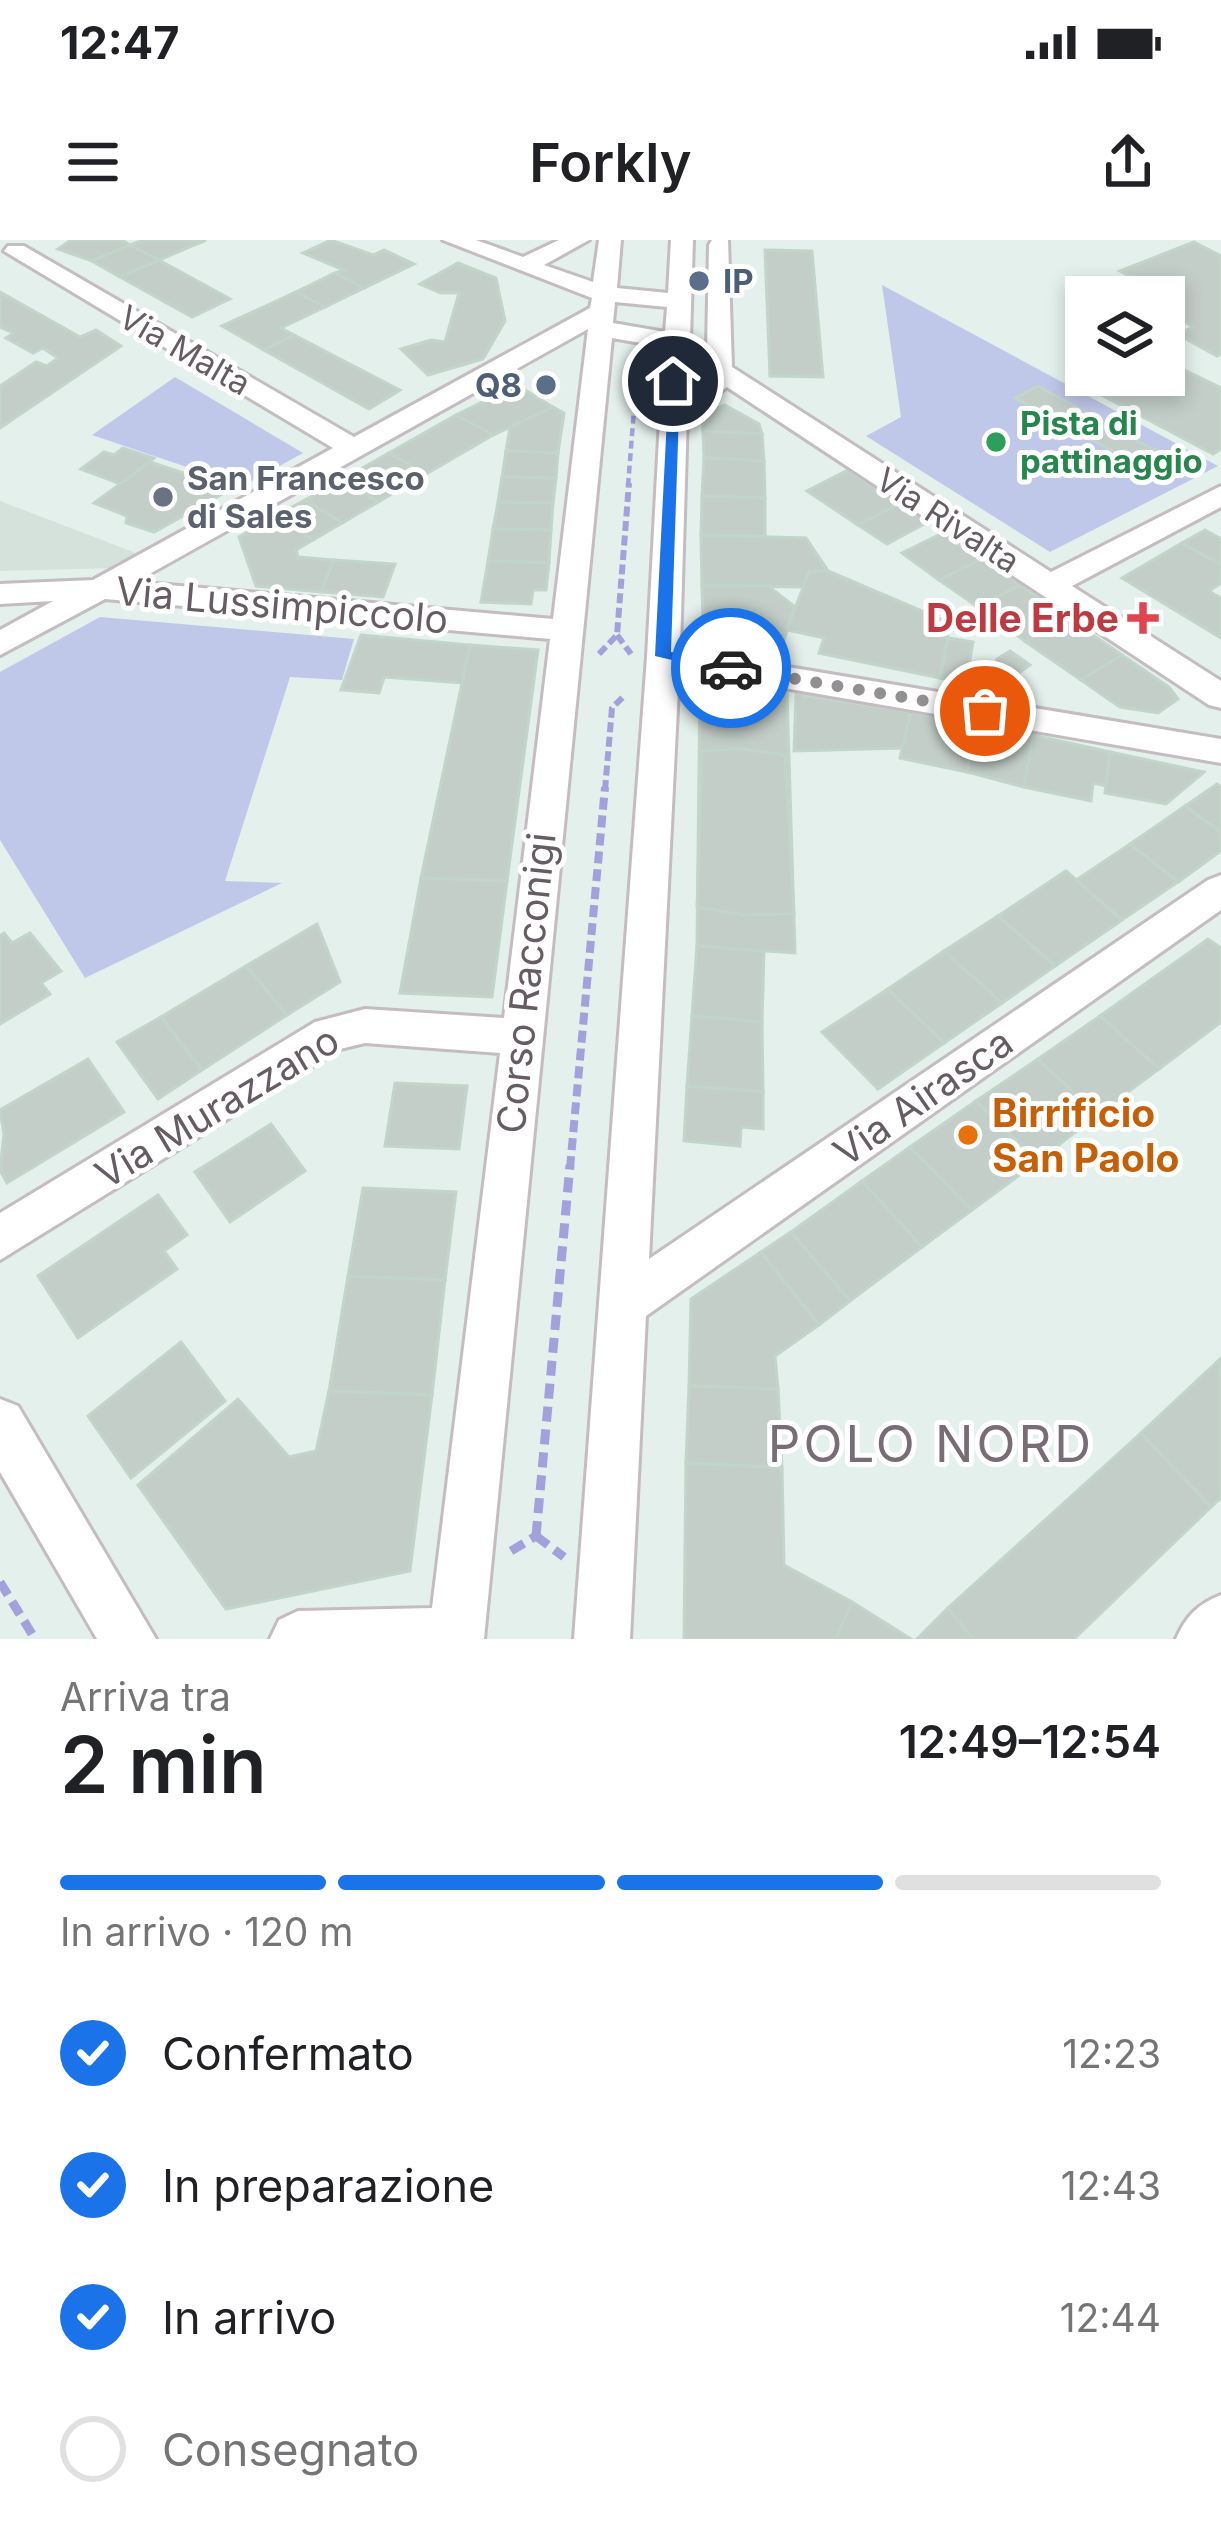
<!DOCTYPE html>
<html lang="it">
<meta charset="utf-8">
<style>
body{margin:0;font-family:Inter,sans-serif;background:#f6f6f6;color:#202124;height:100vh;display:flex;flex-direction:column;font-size:45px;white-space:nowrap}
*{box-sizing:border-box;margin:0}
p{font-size:39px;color:#757577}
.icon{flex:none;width:66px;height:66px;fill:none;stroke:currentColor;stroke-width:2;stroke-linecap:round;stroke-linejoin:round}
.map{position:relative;height:1399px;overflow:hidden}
.sheet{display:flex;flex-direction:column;background:#fff;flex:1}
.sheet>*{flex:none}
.tools{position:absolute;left:1065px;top:36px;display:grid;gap:24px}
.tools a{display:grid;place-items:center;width:120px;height:120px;border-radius:0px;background:#fff;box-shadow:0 6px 18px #0003;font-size:60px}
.pin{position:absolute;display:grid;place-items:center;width:102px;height:102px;color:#fff;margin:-51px;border:6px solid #fff;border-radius:50%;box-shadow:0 3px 12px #0007}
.courier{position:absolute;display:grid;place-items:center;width:120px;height:120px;margin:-60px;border:9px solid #1a73e8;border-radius:50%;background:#fff;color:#222;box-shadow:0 3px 15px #0007}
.headline em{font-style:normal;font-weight:600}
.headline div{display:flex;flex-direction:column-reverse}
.headline{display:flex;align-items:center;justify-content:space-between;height:204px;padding:0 60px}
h1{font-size:78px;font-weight:600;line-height:90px}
.bar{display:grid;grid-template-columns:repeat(4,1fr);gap:18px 12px;align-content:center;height:144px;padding:0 60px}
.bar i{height:15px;border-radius:9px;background:#e0e0e0}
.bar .current{background:#1a73e8}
.bar p{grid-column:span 4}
ol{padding:0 60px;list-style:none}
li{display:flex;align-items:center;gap:36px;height:132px}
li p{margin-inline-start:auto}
li .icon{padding:12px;border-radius:50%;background:#1a73e8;color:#fff;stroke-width:4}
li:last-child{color:#757577}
li i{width:66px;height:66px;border:6px solid #e0e0e0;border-radius:50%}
.status{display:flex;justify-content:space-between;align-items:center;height:84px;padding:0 60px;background:#fff;direction:ltr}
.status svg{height:33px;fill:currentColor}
header{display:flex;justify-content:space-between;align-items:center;height:156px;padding:0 60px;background:#fff;font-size:54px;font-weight:600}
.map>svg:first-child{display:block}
.education{fill:#d5e2dc}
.green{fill:#bfc8e9}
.building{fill:#c3cec8;stroke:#c2d5cb;stroke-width:3}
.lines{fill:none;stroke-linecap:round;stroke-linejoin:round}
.minor-casing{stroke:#c4bcc1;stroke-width:6}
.path-far3{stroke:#a3a1dc;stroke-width:4.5;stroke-dasharray:8 4.5;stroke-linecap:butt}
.path-far2{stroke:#a3a1dc;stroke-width:6;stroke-dasharray:10 4.5;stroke-linecap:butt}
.path-far1{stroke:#a3a1dc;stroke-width:8;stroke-dasharray:12 6;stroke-linecap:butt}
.path{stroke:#a3a1dc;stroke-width:9;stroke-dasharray:15 8;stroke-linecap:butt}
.minor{fill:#fff;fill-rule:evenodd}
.route{fill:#1a73e8}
.done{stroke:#929093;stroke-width:12;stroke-dasharray:0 21.6}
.service-dot{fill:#5c6f8a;stroke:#fff;stroke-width:4.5}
.leisure-dot{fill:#2e9e5b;stroke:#fff;stroke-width:4.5}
.worship-dot{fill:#6b7280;stroke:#fff;stroke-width:4.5}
.health-dot{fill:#e0444e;stroke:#fff;stroke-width:4.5}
.food-dot{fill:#e8710a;stroke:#fff;stroke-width:4.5}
.labels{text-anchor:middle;stroke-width:10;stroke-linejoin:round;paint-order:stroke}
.far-service-label{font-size:33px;font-weight:bold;fill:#4e5e75;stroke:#fff;text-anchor:start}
.far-street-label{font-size:33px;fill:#665c63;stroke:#fff}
.far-leisure-label{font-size:33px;font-weight:bold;fill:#27864d;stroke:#fff;text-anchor:start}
.far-worship-label{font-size:33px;font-weight:bold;fill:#5b616d;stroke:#fff;text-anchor:start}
.street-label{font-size:39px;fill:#665c63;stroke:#fff}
.health-label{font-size:39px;font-weight:bold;fill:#be3a42;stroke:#fff;text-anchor:end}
.food-label{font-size:39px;font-weight:bold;fill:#c56008;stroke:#fff;text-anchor:start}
.near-neighbourhood-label{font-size:51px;letter-spacing:3px;fill:#786d75;stroke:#fff}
</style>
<div class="status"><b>12:47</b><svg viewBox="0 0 49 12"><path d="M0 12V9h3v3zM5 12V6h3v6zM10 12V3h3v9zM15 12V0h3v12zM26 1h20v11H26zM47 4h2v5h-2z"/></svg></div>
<header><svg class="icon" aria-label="menu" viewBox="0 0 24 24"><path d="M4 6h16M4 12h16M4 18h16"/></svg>Forkly<svg class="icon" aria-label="share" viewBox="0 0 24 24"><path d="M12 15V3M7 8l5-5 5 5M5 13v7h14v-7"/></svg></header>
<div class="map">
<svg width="1221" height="1399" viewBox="0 0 1221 1399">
<rect width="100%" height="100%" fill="#e4f0eb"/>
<!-- education -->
<polygon class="education" points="0,261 136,313 117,328 0,331"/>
<!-- green -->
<g class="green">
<polygon points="882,45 1218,226 1050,312 866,196 901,177"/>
<polygon points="175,137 303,213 243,246 92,195"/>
<polygon points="100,377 354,399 342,440 290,437 225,641 282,643 85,738 0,600 0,432"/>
</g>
<!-- building -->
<g class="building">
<polygon points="71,0 122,0 130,5 92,21 58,9"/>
<polygon points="143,0 206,0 159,20 130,5"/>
<polygon points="331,0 373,15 384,10 414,24 364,48 335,33 344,30 303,13"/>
<polygon points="1194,2 1221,16 1221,114 1217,116 1177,94 1194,87 1164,71 1164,57 1131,53 1148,47 1120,31"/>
<polygon points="130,5 159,20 120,37 92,21"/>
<polygon points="765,10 812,11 823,137 770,136"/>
<polygon points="159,20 230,59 192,77 120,37"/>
<polygon points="458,23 496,38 505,81 483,119 428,135 401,109 431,100 445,102 459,53 441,53 420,44"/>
<polygon points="335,33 364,48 325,67 296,52"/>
<polygon points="0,52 80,97 96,90 121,106 0,188 0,146 36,122 47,126 58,118 43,108 33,113 6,98 14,93 0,87"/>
<polygon points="296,52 325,67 281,88 294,95 264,110 222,86"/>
<polygon points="294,95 400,150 369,169 264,110"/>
<polygon points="1164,120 1221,148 1221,209 1213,214 1092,150 1121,135 1164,135"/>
<polygon points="517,145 553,167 493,195 456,175"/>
<polygon points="1038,146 1145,205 1169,216 1146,229 1015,158"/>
<polygon points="725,165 759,184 762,194 703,191 702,174"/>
<polygon points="553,167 564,173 558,213 506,211 510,187"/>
<polygon points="456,175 493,195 426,234 389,213"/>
<polygon points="703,191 762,194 764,221 704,218"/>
<polygon points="123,208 154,218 121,244 81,229 104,212 114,215"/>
<polygon points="506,211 558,213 556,238 502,237"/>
<polygon points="389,213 426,234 378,262 341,240"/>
<polygon points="704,218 764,221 765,258 702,256"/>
<polygon points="150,222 223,246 228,251 154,292 126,283 127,276 94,263"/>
<polygon points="848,230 899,264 858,285 807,251"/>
<polygon points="502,237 556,238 553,263 498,262"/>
<polygon points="341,240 378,262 342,283 305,260"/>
<polygon points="702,256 765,258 765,296 701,295"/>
<polygon points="305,260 342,283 313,300 276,276"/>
<polygon points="498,262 553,263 551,290 493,289"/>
<polygon points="899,264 928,282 887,304 858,285"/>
<polygon points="276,276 313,300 296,310 298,317 334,320 321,352 256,346 239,297"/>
<polygon points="493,289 551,290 549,323 488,321"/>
<polygon points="1205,290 1221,299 1221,325 1182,303"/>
<polygon points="943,293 982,319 939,340 902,313"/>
<polygon points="701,295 806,298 828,331 809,332 803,347 702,346"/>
<polygon points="1182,303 1221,325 1221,343 1209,351 1221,358 1221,398 1122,338"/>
<polygon points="982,319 1020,345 978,367 939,340"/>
<polygon points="334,320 395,324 383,357 321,352"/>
<polygon points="488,321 549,323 546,350 533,350 531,364 481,362"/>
<polygon points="828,331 950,383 940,438 819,413 824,398 787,390 809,332"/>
<polygon points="1020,345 1068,378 1026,402 978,367"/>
<polygon points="702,346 768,346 794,366 783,404 718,392 703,377"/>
<polygon points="1068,378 1122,415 1081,440 1026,402"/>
<polygon points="361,395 470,405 462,443 384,437 379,453 341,450"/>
<polygon points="948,398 973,402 966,442 940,438"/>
<polygon points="470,405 538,410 507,641 421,638"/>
<polygon points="1010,411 1030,425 1020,432 1016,450 991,445 997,419"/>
<polygon points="1122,415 1169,447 1178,459 1158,473 1120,467 1081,440"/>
<polygon points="700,441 787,453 795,713 697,706"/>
<polygon points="796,454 911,472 903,508 794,511"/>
<polygon points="911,472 976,485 967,532 900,518"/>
<polygon points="976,485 1033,495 1024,547 967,532"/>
<polygon points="1033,495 1110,512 1106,546 1093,543 1091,561 1024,547"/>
<polygon points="742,509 785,515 794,674 743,675 697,667 702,511"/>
<polygon points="1110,512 1204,532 1166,564 1105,553"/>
<polygon points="1217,544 1221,547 1221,592 1185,566"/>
<polygon points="1185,566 1221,592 1221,611 1178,642 1130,604"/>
<polygon points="1130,604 1178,642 1122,680 1075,641"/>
<polygon points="1066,631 1122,680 1055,726 998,676"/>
<polygon points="421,638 507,641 492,757 400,753"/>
<polygon points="998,676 1055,726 1002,763 944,711"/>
<polygon points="317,684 340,742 287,775 246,726"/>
<polygon points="4,693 12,703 30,693 61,731 41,743 50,754 0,784 0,696"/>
<polygon points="1208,699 1221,708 1221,782 1159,829 1100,776"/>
<polygon points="697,706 764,711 762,782 692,776"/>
<polygon points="944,711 1002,763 944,803 888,749"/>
<polygon points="246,726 287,775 202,830 161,777"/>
<polygon points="888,749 944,803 878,849 822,792"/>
<polygon points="692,776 762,782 763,852 687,846"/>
<polygon points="1100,776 1159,829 1097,875 1038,819"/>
<polygon points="161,777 202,830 158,859 117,802"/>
<polygon points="88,819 124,872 7,943 0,930 4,894 0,870"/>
<polygon points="1038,819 1097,875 1037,922 976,861"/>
<polygon points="395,843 467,846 459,909 385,906"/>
<polygon points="687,846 763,852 763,889 741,887 740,906 684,901"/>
<polygon points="976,861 1037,922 972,970 910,907"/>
<polygon points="271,884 305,931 230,982 195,932"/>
<polygon points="910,907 972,970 922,1007 862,941"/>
<polygon points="862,941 922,1007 850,1061 791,992"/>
<polygon points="363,948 456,952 445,1040 348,1036"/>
<polygon points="158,955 187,995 164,1011 177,1029 78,1098 38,1036"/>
<polygon points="791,992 850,1061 819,1085 761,1012"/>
<polygon points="761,1012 819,1085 775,1116 778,1149 689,1146 691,1059"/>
<polygon points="348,1036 445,1040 432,1155 329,1151"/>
<polygon points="181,1102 225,1161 131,1238 88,1176"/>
<polygon points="1220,1119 1221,1258 1211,1267 1141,1193"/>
<polygon points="689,1146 778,1149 782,1228 686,1223"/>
<polygon points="329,1151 432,1155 410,1331 226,1369 138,1245 238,1159 289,1217 316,1211"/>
<polygon points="1141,1193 1211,1267 1074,1399 973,1399 948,1368"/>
<polygon points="686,1223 782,1228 784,1325 852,1362 836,1399 684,1399"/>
<polygon points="852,1362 911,1399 836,1399"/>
<polygon points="948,1368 973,1399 917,1399"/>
</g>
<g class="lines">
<defs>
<g id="minor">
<path d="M443 0H476L523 17 559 0H589L544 25 593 42 599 0H621L617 48 668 53 671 0H693L690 100 707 111 709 5 712 0H728L732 127 1051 332 1221 246V267L1072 346 1221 441V468L1209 465 727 147 687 175 680 409 1221 499V523L679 430 649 1019 1208 640 1221 635V670L646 1076 630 1399H574L647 417 664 107 612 98 484 1399H270L279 1380 298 1371 432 1368 500 813 365 803 340 809 0 1020V973L315 782 365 769 504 778 550 399 105 359 0 415V390L53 361 0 364V344L93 340 333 208 4 11 8 6H24L354 197 590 68 592 58ZM615 62 667 67 665 92 613 83ZM588 89 553 379 135 342ZM689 122 706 137 688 149Z"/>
<polygon points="0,1159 18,1166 156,1399 97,1399 0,1232"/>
<path d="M1221 1355V1399H1176C1186 1376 1198 1364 1221 1355Z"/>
</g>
</defs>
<!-- minor casing -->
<use href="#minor" class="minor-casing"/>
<!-- path-far3 -->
<polyline class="path-far3" points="628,246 638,119"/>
<!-- path-far2 -->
<g class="path-far2">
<polyline points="617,395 631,414"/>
<polyline points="599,414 617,395 629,243"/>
<polyline points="605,550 612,468 625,455"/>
</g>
<!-- path-far1 -->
<polyline class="path-far1" points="570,928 605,547"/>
<!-- path -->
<g class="path">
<polyline points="536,1296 570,925"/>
<polyline points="536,1296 564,1317"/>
<polyline points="511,1311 536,1296"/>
<polyline points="0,1342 35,1399"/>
</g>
<!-- minor -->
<use href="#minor" class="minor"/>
</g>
<!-- route -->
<polygon class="route" points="669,138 680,141 671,412 736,424 739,428 731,434 655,416"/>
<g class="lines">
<!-- done -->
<polyline class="done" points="731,428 985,471"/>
</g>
<!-- markers -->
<g class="service-dot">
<circle cx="699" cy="41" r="12"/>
<circle cx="546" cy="145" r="12"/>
</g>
<circle class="leisure-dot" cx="996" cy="202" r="12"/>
<circle class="worship-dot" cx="163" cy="257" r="12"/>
<path class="health-dot" d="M1137 360h12v12h12v12h-12v12h-12v-12h-12v-12h12z"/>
<circle class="food-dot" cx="968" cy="895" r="12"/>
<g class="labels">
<!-- far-service labels -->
<g class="far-service-label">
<text x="723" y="53">IP</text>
<text x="522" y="157" text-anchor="end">Q8</text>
</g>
<!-- far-street labels -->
<g class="far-street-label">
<text transform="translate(185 110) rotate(30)" y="12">Via Malta</text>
<text transform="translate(948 280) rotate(33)" y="12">Via Rivalta</text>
</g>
<!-- far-leisure labels -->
<g class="far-leisure-label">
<text x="1020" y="195">Pista di<tspan x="1020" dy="38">pattinaggio</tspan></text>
</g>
<!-- far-worship labels -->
<g class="far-worship-label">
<text x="187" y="250">San Francesco<tspan x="187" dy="38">di Sales</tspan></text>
</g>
<!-- street labels -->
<g class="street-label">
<text transform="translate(282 365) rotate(5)" y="14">Via Lussimpiccolo</text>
<text transform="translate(526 743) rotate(-84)" y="14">Corso Racconigi</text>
<text transform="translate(923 857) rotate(-35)" y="14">Via Airasca</text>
<text transform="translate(217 867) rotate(-31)" y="14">Via Murazzano</text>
</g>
<!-- health labels -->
<g class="health-label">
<text x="1119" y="392">Delle Erbe</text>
</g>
<!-- food labels -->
<g class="food-label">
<text x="992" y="887">Birrificio<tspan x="992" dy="45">San Paolo</tspan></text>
</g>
<!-- near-neighbourhood labels -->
<g class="near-neighbourhood-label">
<text x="931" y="1222">POLO NORD</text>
</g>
</g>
</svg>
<div class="tools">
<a><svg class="icon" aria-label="layers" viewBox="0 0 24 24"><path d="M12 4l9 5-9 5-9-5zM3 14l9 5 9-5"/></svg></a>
</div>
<div class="pin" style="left:985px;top:471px;background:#ea580c"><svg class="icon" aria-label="bag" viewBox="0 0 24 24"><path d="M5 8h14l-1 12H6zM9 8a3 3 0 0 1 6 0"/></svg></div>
<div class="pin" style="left:673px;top:141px;background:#1f2937"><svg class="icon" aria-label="home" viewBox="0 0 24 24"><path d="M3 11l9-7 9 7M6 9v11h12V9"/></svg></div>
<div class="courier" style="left:731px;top:428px"><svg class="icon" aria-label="car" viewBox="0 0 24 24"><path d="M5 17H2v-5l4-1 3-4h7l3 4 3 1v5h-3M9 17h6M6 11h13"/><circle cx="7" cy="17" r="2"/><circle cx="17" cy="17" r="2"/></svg></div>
</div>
<section class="sheet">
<div class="headline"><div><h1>2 min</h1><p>Arriva tra</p></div><em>12:49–12:54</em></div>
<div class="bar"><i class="current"></i><i class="current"></i><i class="current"></i><i></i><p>In arrivo · 120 m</p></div>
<ol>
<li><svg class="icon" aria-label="check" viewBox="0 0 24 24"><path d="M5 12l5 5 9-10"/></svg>Confermato<p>12:23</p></li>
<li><svg class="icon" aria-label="check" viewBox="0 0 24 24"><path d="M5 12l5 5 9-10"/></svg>In preparazione<p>12:43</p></li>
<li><svg class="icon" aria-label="check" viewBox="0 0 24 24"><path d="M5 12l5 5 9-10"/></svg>In arrivo<p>12:44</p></li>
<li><i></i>Consegnato</li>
</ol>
</section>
